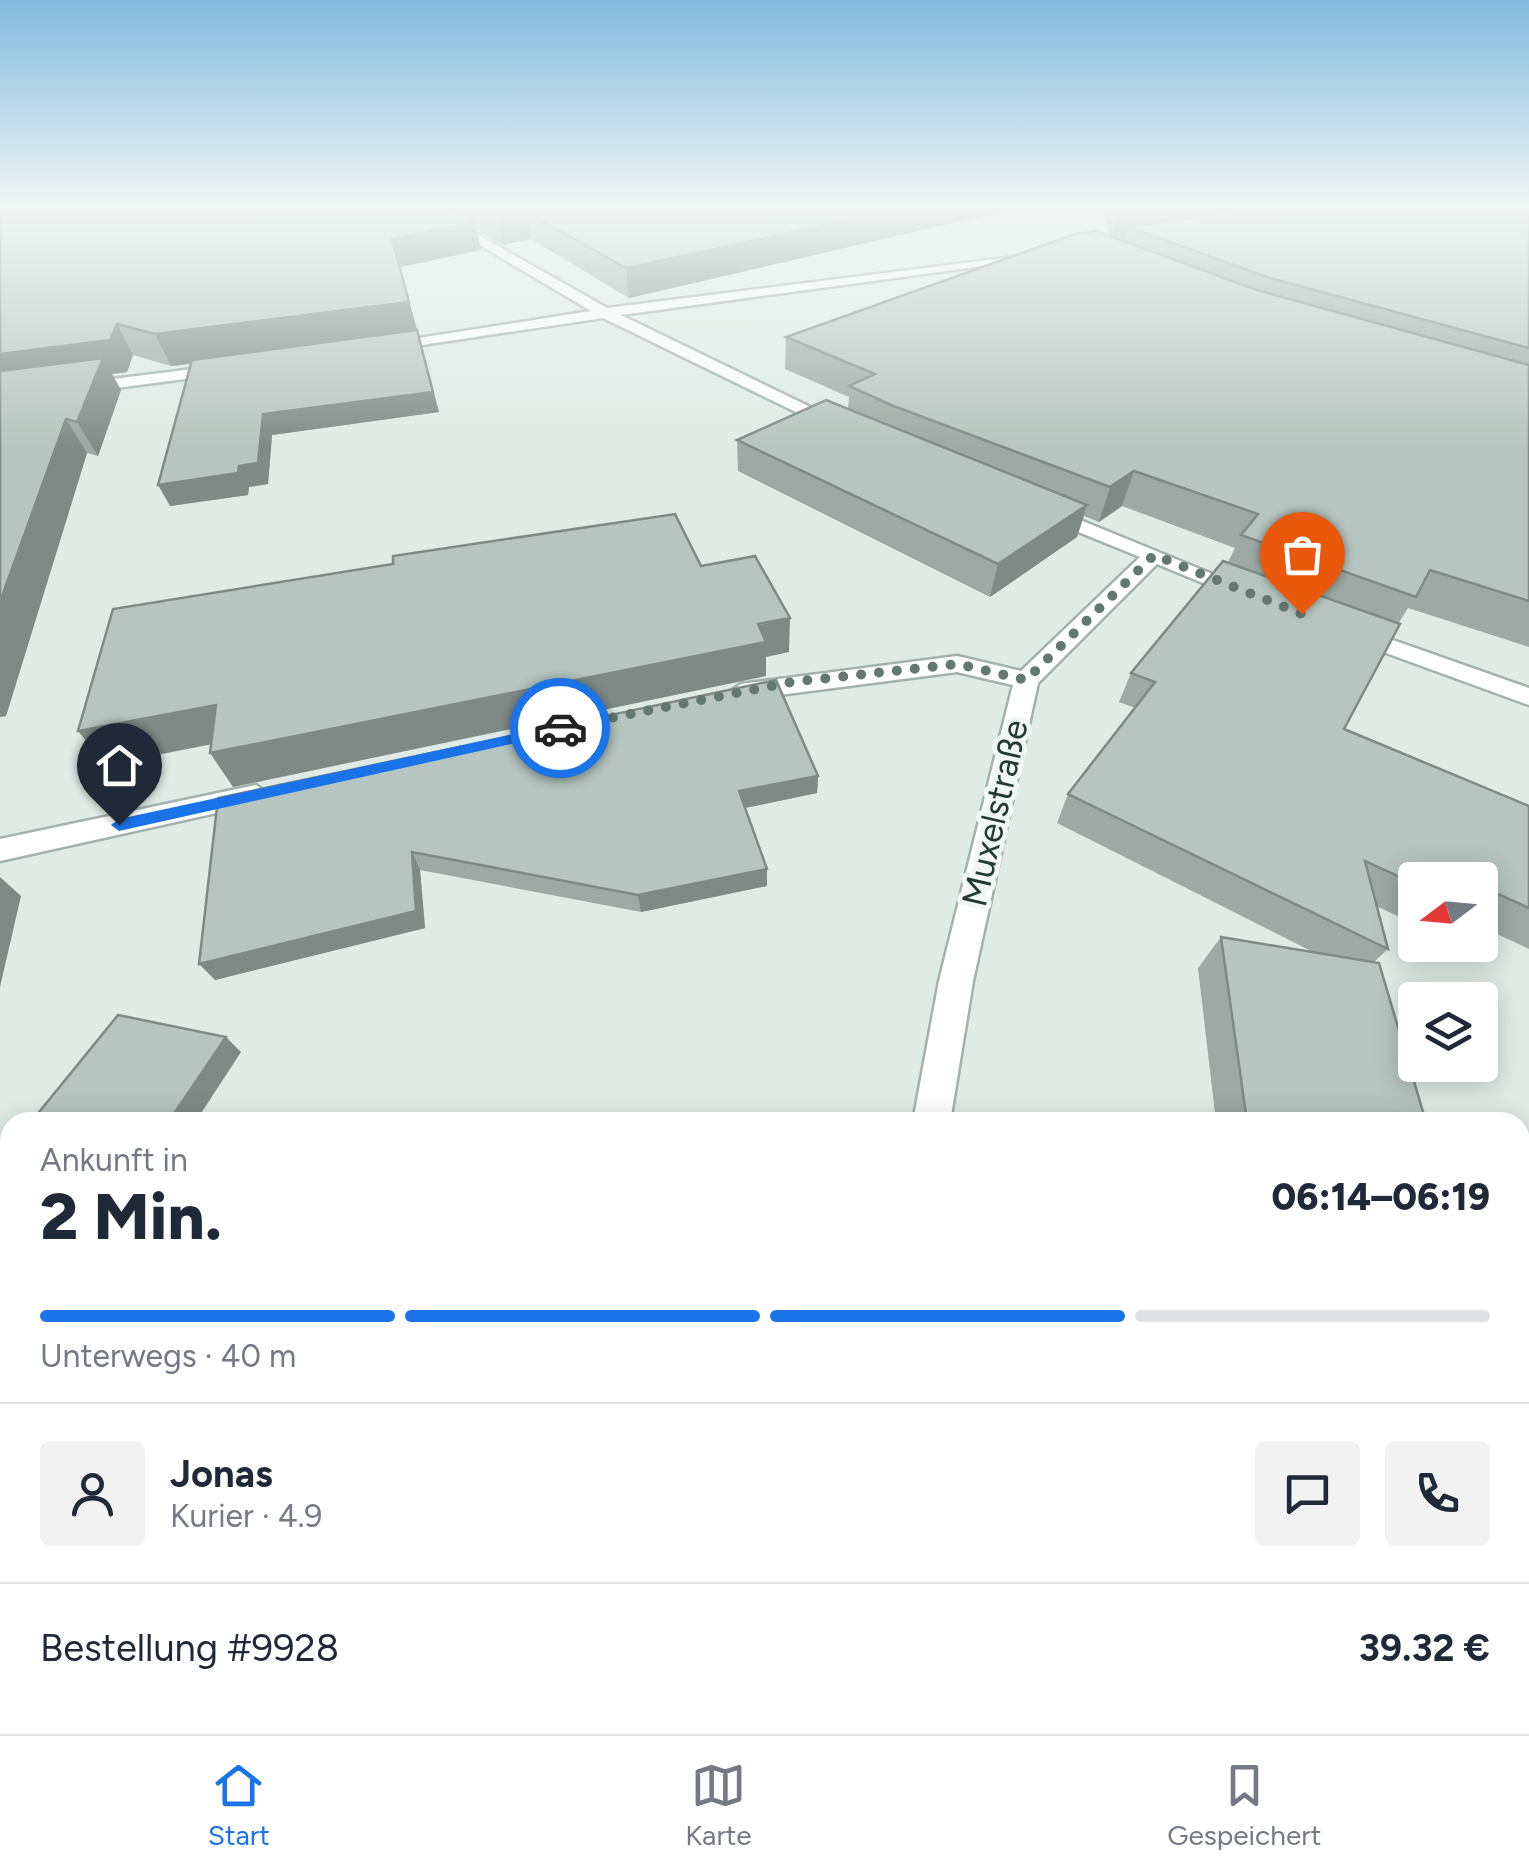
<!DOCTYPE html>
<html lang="de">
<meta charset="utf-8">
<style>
body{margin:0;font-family:Figtree,sans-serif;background:#f2f2f3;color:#1f2937;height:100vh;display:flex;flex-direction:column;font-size:38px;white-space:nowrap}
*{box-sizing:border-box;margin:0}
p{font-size:32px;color:#747a83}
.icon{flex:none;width:55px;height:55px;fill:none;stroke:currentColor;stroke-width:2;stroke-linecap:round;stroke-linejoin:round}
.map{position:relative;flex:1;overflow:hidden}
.details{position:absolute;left:0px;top:1112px;width:1530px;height:622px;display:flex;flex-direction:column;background:#fff;border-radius:30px 30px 0 0;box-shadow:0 5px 25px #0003}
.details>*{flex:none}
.needle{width:65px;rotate:254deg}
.tools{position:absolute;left:1398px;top:862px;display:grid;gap:20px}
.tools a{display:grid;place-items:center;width:100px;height:100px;border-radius:10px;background:#fff;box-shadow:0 5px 25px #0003;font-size:50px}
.pin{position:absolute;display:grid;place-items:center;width:85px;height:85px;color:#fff;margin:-102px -42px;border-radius:50% 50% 50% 0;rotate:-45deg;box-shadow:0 0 10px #0007}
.pin .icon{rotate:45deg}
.courier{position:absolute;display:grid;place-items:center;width:100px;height:100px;margin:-50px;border:8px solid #1a73e8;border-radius:50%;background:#fff;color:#222;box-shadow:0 2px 12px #0007}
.headline em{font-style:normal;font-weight:800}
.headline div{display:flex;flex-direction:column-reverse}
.headline{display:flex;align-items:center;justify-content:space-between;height:170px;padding:0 40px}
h1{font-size:65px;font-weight:800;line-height:75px}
.bar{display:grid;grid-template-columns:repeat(4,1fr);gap:15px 10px;align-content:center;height:120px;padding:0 40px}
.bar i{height:12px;border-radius:8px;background:#e0e1e3}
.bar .on{background:#1a73e8}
.bar p{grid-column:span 4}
.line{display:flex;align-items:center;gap:25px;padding:0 40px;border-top:2px solid #e0e1e3}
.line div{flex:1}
.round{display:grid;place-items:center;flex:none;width:105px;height:105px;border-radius:10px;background:#f2f2f3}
.menu{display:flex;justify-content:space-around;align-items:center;height:140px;border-top:2px solid #e0e1e3;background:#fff;font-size:28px;color:#747a83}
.menu a{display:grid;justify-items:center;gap:5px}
.menu .on{color:#1a73e8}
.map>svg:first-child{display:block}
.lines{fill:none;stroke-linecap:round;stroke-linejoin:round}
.street-casing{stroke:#a3b2ad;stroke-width:5}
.street{fill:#fff;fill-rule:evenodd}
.wall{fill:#9da9a4}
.shaded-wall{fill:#7f8a86}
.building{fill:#b6c5bf;stroke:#7f8a86;stroke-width:2.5}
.route{fill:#1a73e8}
.done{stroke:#647872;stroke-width:10;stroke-dasharray:0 18}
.labels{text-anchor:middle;stroke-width:10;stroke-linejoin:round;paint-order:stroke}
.street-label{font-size:35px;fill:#223a34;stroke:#f1f7f4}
</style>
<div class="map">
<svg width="1529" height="1734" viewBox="0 0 1529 1734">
<rect width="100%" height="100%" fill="#e0ebe6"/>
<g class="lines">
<defs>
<g id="street">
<polygon points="414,206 428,206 607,308 1028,255 1034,259 621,315 843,423 843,431 837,432 603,318 375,352 372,349 380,344 591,311"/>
<polygon points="225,365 233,370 231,373 0,403 0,393"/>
<polygon points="1046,506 1256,592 1253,597 1237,597 1157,564 1038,683 973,981 950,1122 913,1122 939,981 1013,685 957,672 741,700 729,692 741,684 957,656 1021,671 1140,557 1039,516 1036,512"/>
<polygon points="1353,626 1529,688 1529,705 1345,638 1341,633"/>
<polygon points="256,785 270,795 266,802 0,861 0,839"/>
<polygon points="801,1725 855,1725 853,1734 799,1734"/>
</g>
</defs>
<!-- street casing -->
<use href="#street" class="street-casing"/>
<!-- street -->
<use href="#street" class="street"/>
</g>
<!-- wall -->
<g class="wall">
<polygon points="0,206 1026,206 629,298 531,239 503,245 476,229 481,250 400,267 439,412 272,435 268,484 249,487 248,495 170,506 191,364 171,366 133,355 127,372 112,374 121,390 98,456 87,453 6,716 0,717"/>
<polygon points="1101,206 1529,206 1529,647 1408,608 1398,624 1344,729 1529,806 1529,949 1480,926 1480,880 1415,880 1415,924 1376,906 1388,949 1374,962 1426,1122 1216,1122 1198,968 1221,937 1315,953 1057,823 1068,794 1135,708 1119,702 1131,673 1228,562 1235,548 1122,506 1099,522 1084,516 1077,537 990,597 738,471 737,440 848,409 849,397 785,369 786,337 1110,236"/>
<polygon points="818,776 817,793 745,808 767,869 767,886 641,912 420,870 425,928 215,980 218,798"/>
<polygon points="1003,1725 1394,1725 1395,1734 1002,1734"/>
</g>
<!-- shaded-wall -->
<g class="shaded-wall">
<polygon points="913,206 1026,206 629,298 626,268"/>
<polygon points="1174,206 1285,206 1128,227 1125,238 1111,240 1118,213"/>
<polygon points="526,212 531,239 503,245 498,218"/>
<polygon points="475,222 481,250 400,267 439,412 272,435 268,484 249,487 248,495 170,506 158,485 239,466 263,414 417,333 171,366 155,334 392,239"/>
<polygon points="117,324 133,355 127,372 112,374 121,390 98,456 77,422 0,389 0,354"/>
<polygon points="66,419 87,453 6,716 0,717 0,602"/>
<polygon points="1134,471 1122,506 1099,522 1110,487"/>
<polygon points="1087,505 1077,537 990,597 998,564"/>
<polygon points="790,618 789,652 766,657 766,676 233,787 210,753"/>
<polygon points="216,705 238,739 106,765 78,731"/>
<polygon points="818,776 817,793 740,809 739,791"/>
<polygon points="412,852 420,870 425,928 215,980 199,964"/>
<polygon points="767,869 767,886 641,912 638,895"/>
<polygon points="0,877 21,896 0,987"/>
<polygon points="226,1037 241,1052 196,1121 198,1122 182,1122 175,1112"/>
<polygon points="274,1725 309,1725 305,1734 270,1734"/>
</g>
<!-- building -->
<g class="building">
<polygon points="0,206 446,206 475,222 392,239 409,302 155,334 117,324 110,340 0,354"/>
<polygon points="477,206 913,206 626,268 526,212 498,218"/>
<polygon points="1116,206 1174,206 1118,213"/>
<polygon points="1240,206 1529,206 1529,348 1270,278 1128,227 1180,220"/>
<polygon points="1096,231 1257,290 1529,365 1529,601 1430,570 1416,597 1241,535 1258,514 1134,471 1110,487 891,405 849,386 875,374 786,337 1075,234"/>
<polygon points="417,330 433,392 263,414 258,463 239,466 238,473 158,485 192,360"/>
<polygon points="103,358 77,422 66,419 0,602 0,371"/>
<polygon points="826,400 1087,505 998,564 737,440"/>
<polygon points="675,514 701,566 755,556 790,618 758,624 766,642 210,753 216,705 78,731 113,609 393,564 393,556"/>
<polygon points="1223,561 1400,624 1344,729 1529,806 1529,908 1480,886 1480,880 1415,880 1415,884 1365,861 1388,949 1068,794 1155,682 1131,673"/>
<polygon points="776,680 818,776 739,791 767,869 638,895 412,852 416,911 199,964 218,798"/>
<polygon points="1221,937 1379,963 1426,1122 1247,1122"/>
<polygon points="118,1015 226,1037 175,1112 187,1114 182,1122 31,1122"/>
<polygon points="10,1148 10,1388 0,1385 0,1165"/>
<polygon points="56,1725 274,1725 270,1734 51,1734"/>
<polygon points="1020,1725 1394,1725 1395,1734 1020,1734"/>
</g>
<!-- sky -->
<linearGradient id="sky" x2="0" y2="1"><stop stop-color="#82bade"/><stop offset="0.46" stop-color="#f1f6f4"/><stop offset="1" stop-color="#f1f6f4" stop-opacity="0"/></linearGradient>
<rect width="1529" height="449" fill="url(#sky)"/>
<!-- route -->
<polygon class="route" points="560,724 565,725 565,732 119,831 111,825 119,819"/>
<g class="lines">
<!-- done -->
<polyline class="done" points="560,728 792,682 958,664 1026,680 1154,555 1302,614"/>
</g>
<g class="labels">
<!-- street labels -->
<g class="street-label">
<text transform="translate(995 813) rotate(-77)" y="12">Muxelstraße</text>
</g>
</g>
</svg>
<div class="tools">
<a><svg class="needle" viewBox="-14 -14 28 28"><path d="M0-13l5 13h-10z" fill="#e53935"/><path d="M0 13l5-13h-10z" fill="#747a83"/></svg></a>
<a><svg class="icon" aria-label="layers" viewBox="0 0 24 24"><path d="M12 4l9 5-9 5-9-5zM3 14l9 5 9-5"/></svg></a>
</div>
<div class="pin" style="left:1302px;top:614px;background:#ea580c"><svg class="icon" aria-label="bag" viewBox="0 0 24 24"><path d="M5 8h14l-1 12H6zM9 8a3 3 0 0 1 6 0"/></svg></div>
<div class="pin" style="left:119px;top:825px;background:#1f2937"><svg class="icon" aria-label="home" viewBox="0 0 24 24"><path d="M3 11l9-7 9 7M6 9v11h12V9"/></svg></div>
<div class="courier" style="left:560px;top:728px"><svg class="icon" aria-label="car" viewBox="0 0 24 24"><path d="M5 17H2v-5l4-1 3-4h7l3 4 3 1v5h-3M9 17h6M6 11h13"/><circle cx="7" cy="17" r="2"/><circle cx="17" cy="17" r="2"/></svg></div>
<section class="details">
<div class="headline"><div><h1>2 Min.</h1><p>Ankunft in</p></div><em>06:14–06:19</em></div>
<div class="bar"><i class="on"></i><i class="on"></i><i class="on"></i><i></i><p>Unterwegs · 40 m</p></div>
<div class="line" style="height:180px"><a class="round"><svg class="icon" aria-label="person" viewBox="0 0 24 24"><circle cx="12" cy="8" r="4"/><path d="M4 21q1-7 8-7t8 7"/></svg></a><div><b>Jonas</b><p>Kurier · 4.9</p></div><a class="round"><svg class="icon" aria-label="chat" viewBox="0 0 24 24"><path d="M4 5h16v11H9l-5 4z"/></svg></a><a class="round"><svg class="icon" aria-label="phone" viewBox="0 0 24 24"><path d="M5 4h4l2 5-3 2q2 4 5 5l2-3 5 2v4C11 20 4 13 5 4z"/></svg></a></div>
<div class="line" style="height:130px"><div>Bestellung #9928</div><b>39.32 €</b></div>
</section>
</div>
<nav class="menu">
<a class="on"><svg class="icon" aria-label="home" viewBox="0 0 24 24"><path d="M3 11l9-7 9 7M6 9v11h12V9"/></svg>Start</a>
<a><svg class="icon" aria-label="map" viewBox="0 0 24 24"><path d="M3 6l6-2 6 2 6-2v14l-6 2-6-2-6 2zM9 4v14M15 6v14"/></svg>Karte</a>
<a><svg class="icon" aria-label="saved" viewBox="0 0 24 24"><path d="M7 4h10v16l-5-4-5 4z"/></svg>Gespeichert</a>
</nav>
